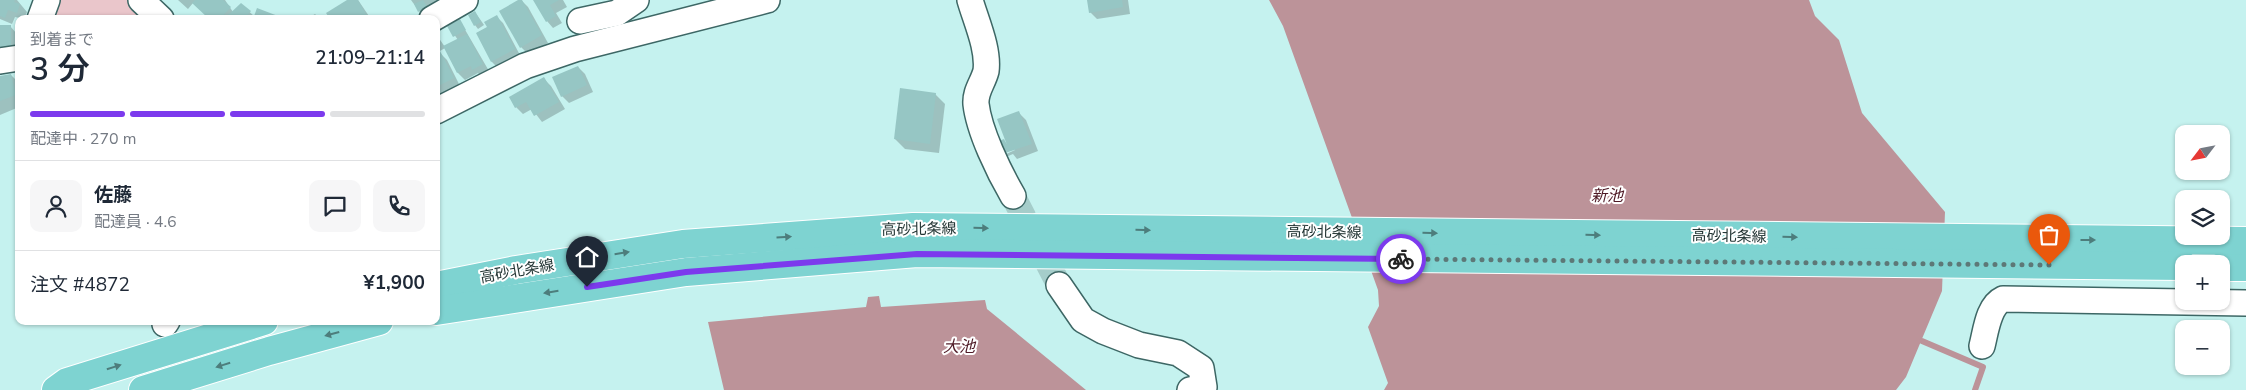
<!DOCTYPE html>
<html lang="ja">
<meta charset="utf-8">
<style>
body{margin:0;font-family:"Nunito Sans","Noto Sans JP",sans-serif;background:#f6f6f7;color:#1f2937;height:100vh;display:flex;flex-direction:column;font-size:19px;white-space:nowrap}
*{box-sizing:border-box;margin:0}
p{font-size:16px;color:#747a83}
.icon{flex:none;width:28px;height:28px;fill:none;stroke:currentColor;stroke-width:2;stroke-linecap:round;stroke-linejoin:round}
.map{position:relative;flex:1;overflow:hidden}
.side{position:absolute;left:15px;top:15px;width:425px;height:310px;display:flex;flex-direction:column;background:#fff;border-radius:10px;box-shadow:0 1px 4px #0004}
.side>*{flex:none}
.needle{width:32px;rotate:238deg}
.fabs{position:absolute;left:2175px;top:125px;display:grid;gap:10px}
.fabs a{display:grid;place-items:center;width:55px;height:55px;border-radius:10px;background:#fff;box-shadow:0 1px 4px #0004;font-size:25px}
.pin{position:absolute;display:grid;place-items:center;width:42px;height:42px;color:#fff;margin:-51px -21px;border-radius:50% 50% 50% 0;rotate:-45deg;box-shadow:0 0 5px #0007}
.pin .icon{rotate:45deg}
.courier{position:absolute;display:grid;place-items:center;width:50px;height:50px;margin:-25px;border:4px solid #7c3aed;border-radius:50%;background:#fff;color:#222;box-shadow:0 1px 6px #0007}
.headline em{font-style:normal;font-weight:600}
.headline div{display:flex;flex-direction:column-reverse}
.headline{display:flex;align-items:center;justify-content:space-between;height:85px;padding:0 15px}
h1{font-size:32px;font-weight:600;line-height:38px}
.bar{display:grid;grid-template-columns:repeat(4,1fr);gap:8px 5px;align-content:center;height:60px;padding:0 15px}
.bar i{height:6px;border-radius:4px;background:#e0e1e3}
.bar .selected{background:#7c3aed}
.bar p{grid-column:span 4}
.line{display:flex;align-items:center;gap:12px;padding:0 15px;border-top:1px solid #e0e1e3}
.line div{flex:1}
.round{display:grid;place-items:center;flex:none;width:52px;height:52px;border-radius:10px;background:#f6f6f7}
.map>svg:first-child{display:block}
.green{fill:#eac6cb}
.water{fill:#bc9399}
.shadow{fill:#0003}
.lines{fill:none;stroke-linecap:round;stroke-linejoin:round}
.stream{stroke:#bc9399;stroke-width:6}
.building{fill:#96c6c4}
.minor-tunnel{stroke:#a5cdca;stroke-width:25;stroke-dasharray:25 12;stroke-linecap:butt}
.minor-casing{stroke:#3d6765;stroke-width:28}
.major-casing{stroke:#fff;stroke-width:30}
.minor{stroke:#fff;stroke-width:25}
.major{stroke:#7ed3d1;stroke-width:28}
.oneway{fill:#4d7d7c}
.done{stroke:#5d7877;stroke-width:5;stroke-dasharray:0 9}
.route{stroke:#7c3aed;stroke-width:6}
.labels{text-anchor:middle;stroke-width:4;stroke-linejoin:round;paint-order:stroke}
.street-label{font-size:15px;fill:#253736;stroke:#fff}
.water-label{font-size:16px;font-style:italic;fill:#4e1925;stroke:#fff}
</style>
<div class="map">
<svg width="2246" height="390" viewBox="0 0 2246 390">
<rect width="100%" height="100%" fill="#c5f2ef"/>
<!-- green -->
<polygon class="green" points="54,0 130,0 150,19 46,19"/>
<!-- water -->
<g class="water">
<polygon points="1269,0 1809,0 1815,16 1839,40 1862,113 1945,212 1942,291 1906,377 1896,390 1384,390 1388,383 1368,327 1379,306 1378,290 1283,26"/>
<polygon points="879,296 881,307 985,300 987,309 1086,390 724,390 708,322 866,307 868,297"/>
</g>
<!-- shadow -->
<g class="shadow">
<polygon points="0,0 17,0 27,12 24,19 15,17 12,24 0,19"/>
<polygon points="178,0 225,0 233,12 241,4 255,17 279,19 211,19 193,3 188,9"/>
<polygon points="350,0 358,0 371,19 331,19"/>
<polygon points="411,0 456,0 422,15"/>
<polygon points="521,0 528,7 548,43 528,54 521,47"/>
<polygon points="534,0 563,0 567,7 556,13 562,23 553,28 547,21"/>
<polygon points="1088,0 1128,0 1130,14 1097,19 1090,12"/>
<polygon points="475,12 484,25 478,29 475,25"/>
<polygon points="315,14 320,19 307,19"/>
<polygon points="496,16 503,23 521,57 499,69 492,62 477,33 488,27"/>
<polygon points="460,21 489,71 480,76 478,73 465,80 458,73 445,48 440,51 436,46 436,34 445,47 458,40 449,27"/>
<polygon points="0,26 10,26 17,34 17,53 0,56"/>
<polygon points="440,53 447,60 460,86 438,97 436,54"/>
<polygon points="578,67 585,74 593,92 569,103 562,96"/>
<polygon points="11,75 19,83 19,107 0,115 0,77"/>
<polygon points="544,79 551,86 565,109 542,122 532,109 523,114 516,107"/>
<polygon points="935,94 945,104 939,153 905,149 895,139"/>
<polygon points="1019,113 1026,120 1038,151 1017,159 1013,154 1006,157 1004,155 1015,150 1014,148 1002,153 1003,140 1008,145"/>
<polygon points="137,321 148,321 141,325"/>
</g>
<g class="lines">
<!-- stream -->
<polyline class="stream" points="1922,341 1983,367 1975,390"/>
</g>
<!-- building -->
<g class="building">
<polygon points="0,0 15,0 14,2 20,4 17,13 8,10 5,18 0,16"/>
<polygon points="195,0 223,0 231,7 220,19 212,19 210,16 208,18 192,3"/>
<polygon points="347,0 358,0 369,19 330,19 326,13"/>
<polygon points="423,0 427,7 418,12 414,4"/>
<polygon points="518,0 522,0 542,35 520,48 499,11"/>
<polygon points="533,0 559,0 550,5 556,16 546,22"/>
<polygon points="1087,0 1122,0 1123,7 1089,13"/>
<polygon points="241,3 251,11 244,19 224,19"/>
<polygon points="257,8 278,16 278,19 253,19"/>
<polygon points="475,11 481,22 474,26 468,15"/>
<polygon points="497,15 515,49 491,62 476,33 487,27 484,22"/>
<polygon points="460,19 466,30 453,37 447,26"/>
<polygon points="0,25 11,25 11,47 2,47 2,50 0,50"/>
<polygon points="467,34 483,64 472,70 471,66 457,73 443,46"/>
<polygon points="440,51 454,78 436,87 436,53"/>
<polygon points="578,66 587,85 561,97 552,77"/>
<polygon points="11,74 16,95 0,101 0,76"/>
<polygon points="544,77 559,102 534,116 526,102 515,108 509,97"/>
<polygon points="900,88 936,93 930,144 894,139"/>
<polygon points="1019,111 1032,144 1002,154 996,142 1004,139 1007,145 997,119"/>
</g>
<g class="lines">
<!-- minor-tunnel -->
<polyline class="minor-tunnel" points="1013,196 1059,285"/>
<defs>
<g id="minor">
<polyline points="141,0 161,19"/>
<path d="M970 0C976 21 989 49 986 71 983 83 975 91 976 104 979 131 999 172 1013 196"/>
<polyline points="40,19 47,0"/>
<polyline points="432,19 465,0"/>
<polyline points="580,21 617,13 636,0"/>
<polyline points="0,61 19,58"/>
<polyline points="436,111 525,66 575,49 767,0"/>
<polyline points="1059,285 1083,320 1103,331 1139,345 1178,353 1201,368 1204,387 1190,390"/>
<polyline points="165,324 167,321"/>
<path d="M1982 346C1986 331 1988 306 2003 299L2246 303"/>
</g>
<g id="major">
<polyline points="2221,267 2246,267"/>
<polyline points="436,286 516,270 683,244 913,227 2246,241"/>
<polyline points="436,311 686,272 917,253 2184,266"/>
<polyline points="56,390 67,382 264,321"/>
<polyline points="143,390 269,351 379,321"/>
</g>
</defs>
<!-- minor casing -->
<use href="#minor" class="minor-casing"/>
<!-- major casing -->
<use href="#major" class="major-casing"/>
<!-- minor -->
<use href="#minor" class="minor"/>
<!-- major -->
<use href="#major" class="major"/>
</g>
<!-- one-way arrows -->
<defs><path id="oneway-solid" d="M-6-.8H1V-3.2L6.5 0L1 3.2V.8H-6Z" transform="scale(1.25)"/></defs>
<g class="oneway">
<use href="#oneway-solid" transform="translate(981 228) rotate(1)"/>
<use href="#oneway-solid" transform="translate(1143 230) rotate(1)"/>
<use href="#oneway-solid" transform="translate(1430 233) rotate(1)"/>
<use href="#oneway-solid" transform="translate(1593 235) rotate(1)"/>
<use href="#oneway-solid" transform="translate(784 237) rotate(-4)"/>
<use href="#oneway-solid" transform="translate(1790 237) rotate(1)"/>
<use href="#oneway-solid" transform="translate(2088 240)"/>
<use href="#oneway-solid" transform="translate(622 253) rotate(-9)"/>
<use href="#oneway-solid" transform="translate(551 292) rotate(171)"/>
<use href="#oneway-solid" transform="translate(332 334) rotate(165)"/>
<use href="#oneway-solid" transform="translate(223 365) rotate(163)"/>
<use href="#oneway-solid" transform="translate(114 367) rotate(-17)"/>
</g>
<g class="lines">
<!-- done -->
<polyline class="done" points="1401,259 2049,265"/>
<!-- route -->
<polyline class="route" points="587,287 686,272 917,254 1401,259"/>
</g>
<g class="labels">
<!-- street labels -->
<g class="street-label">
<text transform="translate(919 229) rotate(-1)" y="5">高砂北条線</text>
<text transform="translate(1324 232) rotate(1)" y="5">高砂北条線</text>
<text transform="translate(1729 236) rotate(1)" y="5">高砂北条線</text>
<text transform="translate(517 271) rotate(-10)" y="5">高砂北条線</text>
</g>
<!-- water labels -->
<g class="water-label">
<text x="1607" y="201">新池</text>
<text x="959" y="352">大池</text>
</g>
</g>
</svg>
<div class="fabs">
<a><svg class="needle" viewBox="-14 -14 28 28"><path d="M0-13l5 13h-10z" fill="#e53935"/><path d="M0 13l5-13h-10z" fill="#747a83"/></svg></a>
<a><svg class="icon" aria-label="layers" viewBox="0 0 24 24"><path d="M12 4l9 5-9 5-9-5zM3 14l9 5 9-5"/></svg></a>
<a>+</a>
<a>−</a>
</div>
<div class="pin" style="left:2049px;top:265px;background:#ea580c"><svg class="icon" aria-label="bag" viewBox="0 0 24 24"><path d="M5 8h14l-1 12H6zM9 8a3 3 0 0 1 6 0"/></svg></div>
<div class="pin" style="left:587px;top:287px;background:#1f2937"><svg class="icon" aria-label="home" viewBox="0 0 24 24"><path d="M3 11l9-7 9 7M6 9v11h12V9"/></svg></div>
<div class="courier" style="left:1401px;top:259px"><svg class="icon" aria-label="bike" viewBox="0 0 24 24"><circle cx="6" cy="16" r="4"/><circle cx="18" cy="16" r="4"/><path d="M6 16l4-8h5l3 8M10 8l3 8H6M13 5h3"/></svg></div>
<section class="side">
<div class="headline"><div><h1>3 分</h1><p>到着まで</p></div><em>21:09–21:14</em></div>
<div class="bar"><i class="selected"></i><i class="selected"></i><i class="selected"></i><i></i><p>配達中 · 270 m</p></div>
<div class="line" style="height:90px"><a class="round"><svg class="icon" aria-label="person" viewBox="0 0 24 24"><circle cx="12" cy="8" r="4"/><path d="M4 21q1-7 8-7t8 7"/></svg></a><div><b>佐藤</b><p>配達員 · 4.6</p></div><a class="round"><svg class="icon" aria-label="chat" viewBox="0 0 24 24"><path d="M4 5h16v11H9l-5 4z"/></svg></a><a class="round"><svg class="icon" aria-label="phone" viewBox="0 0 24 24"><path d="M5 4h4l2 5-3 2q2 4 5 5l2-3 5 2v4C11 20 4 13 5 4z"/></svg></a></div>
<div class="line" style="height:65px"><div>注文 #4872</div><b>¥1,900</b></div>
</section>
</div>
